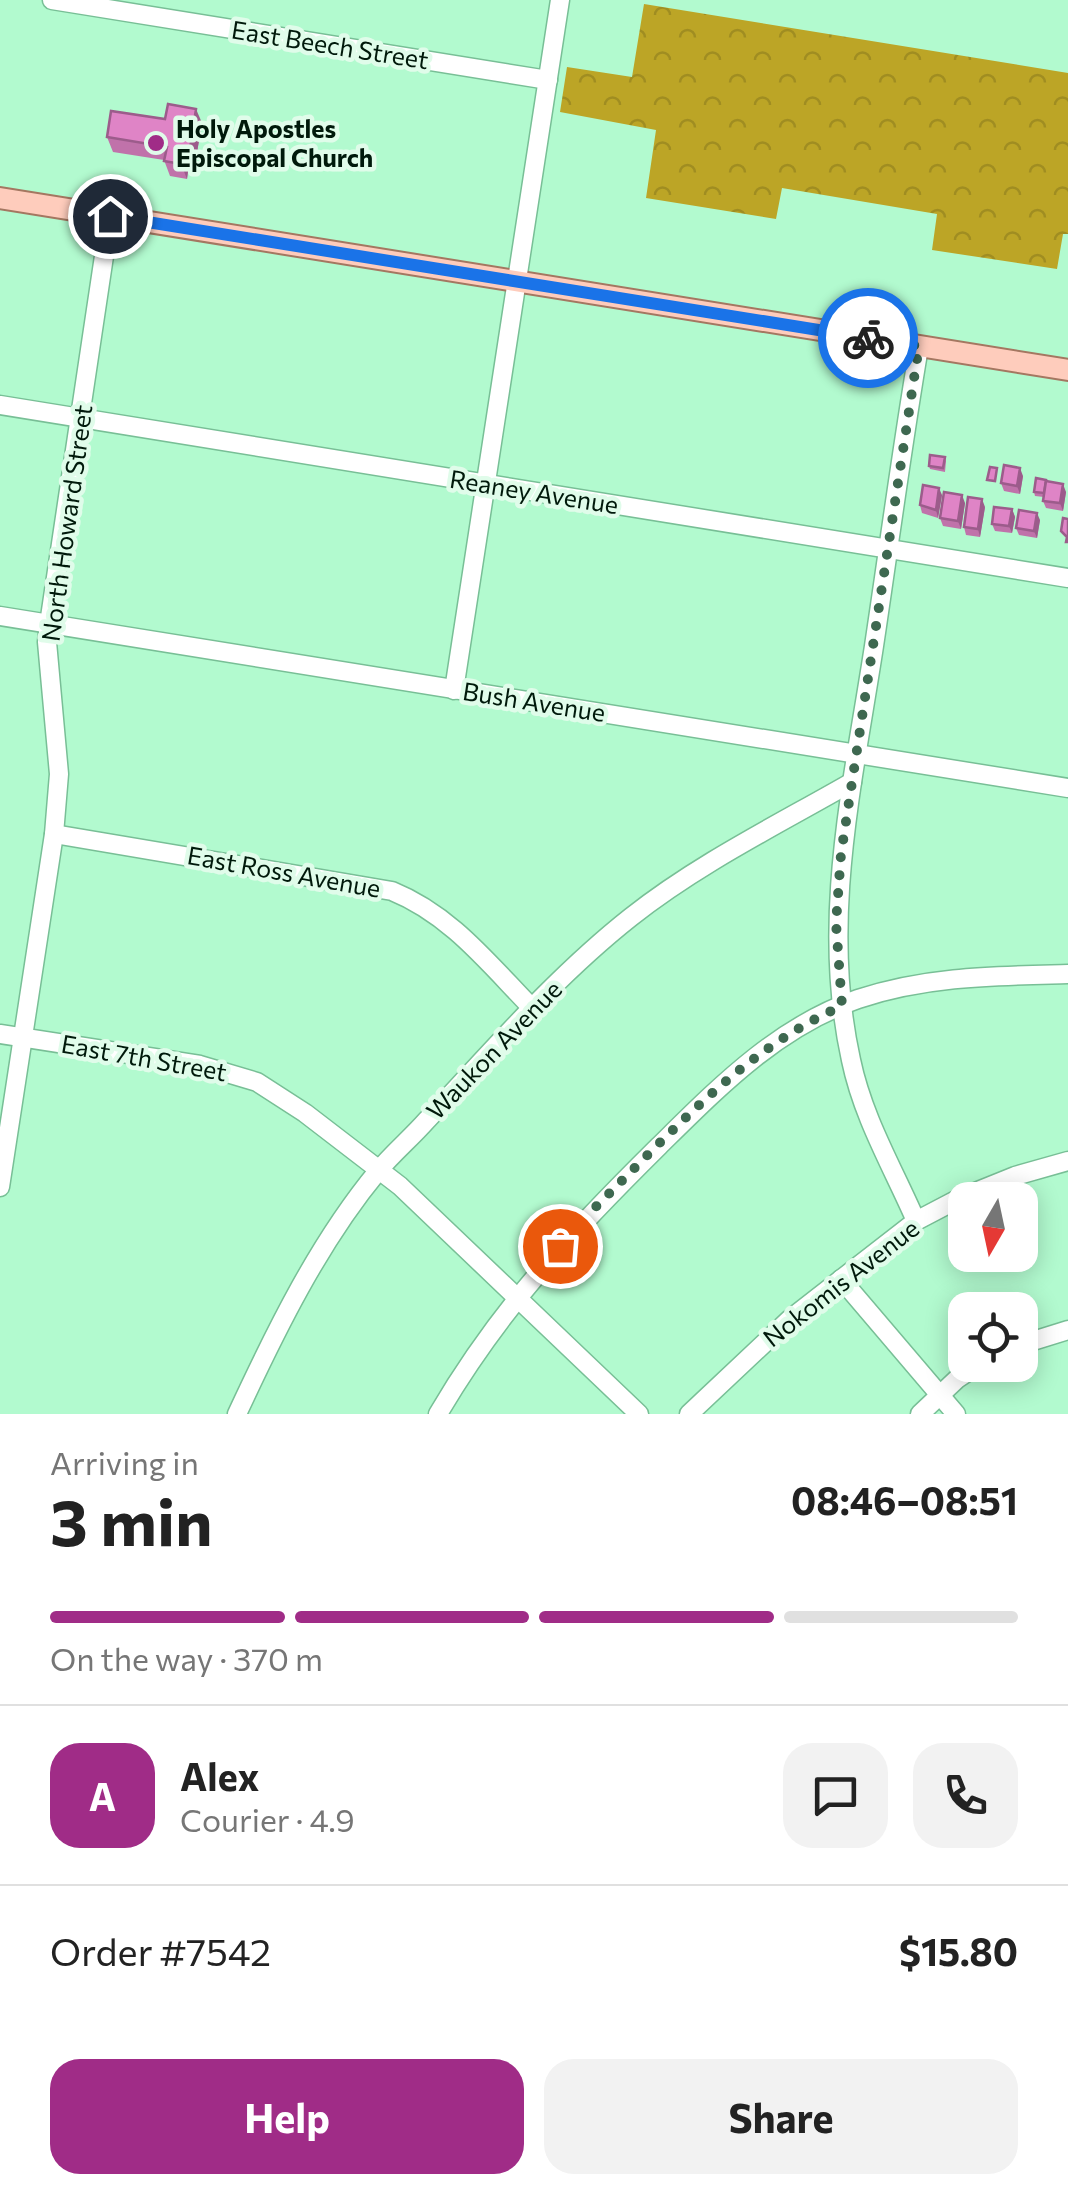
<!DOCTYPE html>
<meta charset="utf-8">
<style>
body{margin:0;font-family:Commissioner,sans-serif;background:#f2f2f2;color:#222;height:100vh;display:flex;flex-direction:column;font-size:38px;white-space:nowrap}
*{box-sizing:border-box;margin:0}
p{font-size:32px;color:#767676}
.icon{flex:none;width:55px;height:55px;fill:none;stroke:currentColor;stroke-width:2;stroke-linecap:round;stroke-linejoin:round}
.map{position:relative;height:1414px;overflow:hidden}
.side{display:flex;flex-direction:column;background:#fff;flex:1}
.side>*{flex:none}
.needle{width:65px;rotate:189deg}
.tools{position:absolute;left:948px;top:1182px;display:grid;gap:20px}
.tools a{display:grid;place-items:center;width:90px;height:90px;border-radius:20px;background:#fff;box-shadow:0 5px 25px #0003;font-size:50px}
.pin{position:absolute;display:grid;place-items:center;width:85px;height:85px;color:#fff;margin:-42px;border:5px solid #fff;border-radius:50%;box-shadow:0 2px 10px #0007}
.courier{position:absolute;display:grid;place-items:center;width:100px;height:100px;margin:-50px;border:8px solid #1a73e8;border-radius:50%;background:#fff;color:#222;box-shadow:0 2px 12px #0007}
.headline em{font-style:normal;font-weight:700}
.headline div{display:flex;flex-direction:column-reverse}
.headline{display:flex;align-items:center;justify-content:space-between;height:170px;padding:0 50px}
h1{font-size:65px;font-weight:700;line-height:75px}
.bar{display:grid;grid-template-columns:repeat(4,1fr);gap:15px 10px;align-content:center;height:120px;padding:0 50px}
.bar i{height:12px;border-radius:8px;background:#e0e0e0}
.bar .active{background:#a02c87}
.bar p{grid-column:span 4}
.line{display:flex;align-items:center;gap:25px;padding:0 50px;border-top:2px solid #e0e0e0}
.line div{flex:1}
.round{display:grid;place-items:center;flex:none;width:105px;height:105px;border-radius:30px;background:#f2f2f2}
.button{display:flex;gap:20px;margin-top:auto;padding:20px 50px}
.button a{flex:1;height:115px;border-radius:30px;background:#a02c87;color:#fff;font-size:40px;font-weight:700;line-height:115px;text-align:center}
.button a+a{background:#f2f2f2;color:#222}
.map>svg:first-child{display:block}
.forest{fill:url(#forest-crowns)}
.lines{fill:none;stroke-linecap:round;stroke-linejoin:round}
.minor-casing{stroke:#78bf96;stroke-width:21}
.major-casing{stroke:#a47761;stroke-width:24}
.minor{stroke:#fff;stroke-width:18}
.major{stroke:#feccbc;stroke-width:20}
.wall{fill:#c072aa}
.shaded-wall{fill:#9c5c8b}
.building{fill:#df84c6;stroke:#9c5c8b;stroke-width:2.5}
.done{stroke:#3e6850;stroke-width:10;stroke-dasharray:0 18}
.route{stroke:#1a73e8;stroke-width:12}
.poi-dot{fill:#a02c87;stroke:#e0fcea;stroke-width:4}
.labels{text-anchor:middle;stroke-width:9;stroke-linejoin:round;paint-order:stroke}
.street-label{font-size:25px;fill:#00190b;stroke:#e0fcea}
.poi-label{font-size:25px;font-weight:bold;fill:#00190b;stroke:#e0fcea;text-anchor:start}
</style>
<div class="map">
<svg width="1068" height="1414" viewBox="0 0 1068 1414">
<defs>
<pattern id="forest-crowns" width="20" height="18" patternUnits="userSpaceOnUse" patternTransform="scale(2.5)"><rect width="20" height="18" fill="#bca526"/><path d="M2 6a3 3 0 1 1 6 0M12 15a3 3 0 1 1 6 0" fill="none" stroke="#a08d21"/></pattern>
</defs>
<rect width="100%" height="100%" fill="#b2facf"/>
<!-- forest -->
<polygon class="forest" points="644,4 1068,73 1068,234 1063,234 1057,269 932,250 937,214 782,188 776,219 646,198 656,130 560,112 567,67 632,77"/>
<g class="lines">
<defs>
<g id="minor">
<polyline points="52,0 548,80"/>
<polyline points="0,405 1068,578"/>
<polyline points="0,616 1068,788"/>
<polyline points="454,690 560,0"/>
<path d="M54 834 392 891C451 915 488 963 532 1008"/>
<polyline points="0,1034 200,1065 257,1082 305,1113 400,1186 639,1414"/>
<polyline points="0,1187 54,834 59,774 47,642 49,624 110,216"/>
<path d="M916 1221C893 1168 863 1118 851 1060 820 920 853 784 874 646 889 546 902 447 919 347"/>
<polyline points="841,1279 956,1414"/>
<polyline points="1020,1345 1068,1330"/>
<path d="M237 1414C276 1330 319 1242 378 1171 393 1153 411 1138 426 1121 492 1051 555 977 631 917 698 864 777 825 852 782"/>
<path d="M438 1414C500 1308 572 1232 659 1146 719 1087 777 1027 858 999 927 976 996 976 1068 974"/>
<polyline points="689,1414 790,1319 916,1221 958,1199 1015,1176 1068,1161"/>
<polyline points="920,1414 957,1379 978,1365"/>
</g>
<polyline id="major" points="0,198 1068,370"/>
</defs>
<!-- minor casing -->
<use href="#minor" class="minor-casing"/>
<!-- major casing -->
<use href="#major" class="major-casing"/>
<!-- minor -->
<use href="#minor" class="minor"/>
<!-- major -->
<use href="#major" class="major"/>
</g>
<!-- wall -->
<g class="wall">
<polygon points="165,119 202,123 195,164 189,163 187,179 170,176 164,160 113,152 107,137"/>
<polygon points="945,457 946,461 945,472 930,469 929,466"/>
<polygon points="1023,476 1020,494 1004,491 1001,483"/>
<polygon points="1046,482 1066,492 1063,511 1046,508 1043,501 1044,497 1035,496 1034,492"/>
<polygon points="942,495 938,518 922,513 920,505"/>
<polygon points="965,503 961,529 943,526 940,518"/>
<polygon points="985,507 980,537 966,535 964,527"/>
<polygon points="1012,509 1015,517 1012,533 995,531 992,524"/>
<polygon points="1040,520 1037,538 1019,535 1016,528"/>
</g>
<!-- shaded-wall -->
<g class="shaded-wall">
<polygon points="196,109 202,123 195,164 190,149"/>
<polygon points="184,148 189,163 187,179 181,164"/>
<polygon points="1020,468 1023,476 1020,494 1017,486"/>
<polygon points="1063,484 1066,492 1063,511 1060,503"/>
<polygon points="939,488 942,495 938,518 936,510"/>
<polygon points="962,495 965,503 961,529 958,521"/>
<polygon points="982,499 985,507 980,537 978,529"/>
<polygon points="1012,509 1015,517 1012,533 1009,526"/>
<polygon points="1037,513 1040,520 1037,538 1034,531"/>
</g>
<!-- building -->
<g class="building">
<polygon points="168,104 196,109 190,149 184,148 181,164 164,161 167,147 107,137 111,111 165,119"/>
<polygon points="930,455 945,457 943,468 929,466"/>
<polygon points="1004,465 1020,468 1017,486 1001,483"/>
<polygon points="990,467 997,468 995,481 987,480"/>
<polygon points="1036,478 1046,480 1044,493 1034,492"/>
<polygon points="1046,481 1063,484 1060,503 1043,501"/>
<polygon points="923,485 939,488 936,510 920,505"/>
<polygon points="944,492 962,495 958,521 940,518"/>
<polygon points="968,497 982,499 978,529 964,527"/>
<polygon points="994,507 1012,509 1009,526 992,524"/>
<polygon points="1019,510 1037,513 1034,531 1016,528"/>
<polygon points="1063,518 1068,519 1068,542 1066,542 1067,537 1061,531"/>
</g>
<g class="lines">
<!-- done -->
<path class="done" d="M560 1246 580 1222C662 1144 736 1053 842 1006L836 923 841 854 919 346 868 338"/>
<!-- route -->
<polyline class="route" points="110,216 868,338"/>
</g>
<!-- markers -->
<circle class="poi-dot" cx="156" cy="143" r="10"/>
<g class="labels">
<!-- street labels -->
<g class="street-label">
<text transform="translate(330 45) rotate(9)" y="9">East Beech Street</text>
<text transform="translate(534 492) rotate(9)" y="9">Reaney Avenue</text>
<text transform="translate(67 523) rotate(-82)" y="9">North Howard Street</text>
<text transform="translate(534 702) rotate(9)" y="9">Bush Avenue</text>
<text transform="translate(284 872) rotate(10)" y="9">East Ross Avenue</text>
<text transform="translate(494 1050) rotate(-46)" y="9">Waukon Avenue</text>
<text transform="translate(144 1058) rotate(10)" y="9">East 7th Street</text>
<text transform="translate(841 1283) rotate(-38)" y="9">Nokomis Avenue</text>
</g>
<!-- poi labels -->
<g class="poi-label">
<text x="176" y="138">Holy Apostles<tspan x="176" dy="29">Episcopal Church</tspan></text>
</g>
</g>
</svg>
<div class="tools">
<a><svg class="needle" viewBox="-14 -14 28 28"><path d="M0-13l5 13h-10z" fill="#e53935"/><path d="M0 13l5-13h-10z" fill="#767676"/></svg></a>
<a><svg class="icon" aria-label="locate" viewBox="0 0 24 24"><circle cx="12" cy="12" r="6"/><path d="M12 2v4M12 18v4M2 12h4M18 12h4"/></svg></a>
</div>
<div class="pin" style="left:560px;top:1246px;background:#ea580c"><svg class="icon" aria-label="bag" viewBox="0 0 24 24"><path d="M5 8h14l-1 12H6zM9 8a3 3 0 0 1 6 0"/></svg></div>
<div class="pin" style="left:110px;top:216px;background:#1f2937"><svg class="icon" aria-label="home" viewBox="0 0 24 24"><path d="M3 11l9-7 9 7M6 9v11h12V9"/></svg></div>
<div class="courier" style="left:868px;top:338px"><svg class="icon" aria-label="bike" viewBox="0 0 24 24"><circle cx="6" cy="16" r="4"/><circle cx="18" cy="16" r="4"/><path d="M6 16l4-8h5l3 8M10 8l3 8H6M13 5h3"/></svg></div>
</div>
<section class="side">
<div class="headline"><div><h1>3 min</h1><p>Arriving in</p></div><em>08:46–08:51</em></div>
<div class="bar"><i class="active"></i><i class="active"></i><i class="active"></i><i></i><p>On the way · 370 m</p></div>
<div class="line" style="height:180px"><b class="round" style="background:#a02c87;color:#fff">A</b><div><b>Alex</b><p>Courier · 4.9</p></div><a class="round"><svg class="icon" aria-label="chat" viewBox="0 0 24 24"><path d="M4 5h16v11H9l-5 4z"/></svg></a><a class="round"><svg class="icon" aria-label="phone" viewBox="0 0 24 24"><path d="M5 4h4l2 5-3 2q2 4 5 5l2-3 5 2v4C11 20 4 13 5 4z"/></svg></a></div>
<div class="line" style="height:130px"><div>Order #7542</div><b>$15.80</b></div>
<div class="button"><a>Help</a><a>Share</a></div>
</section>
